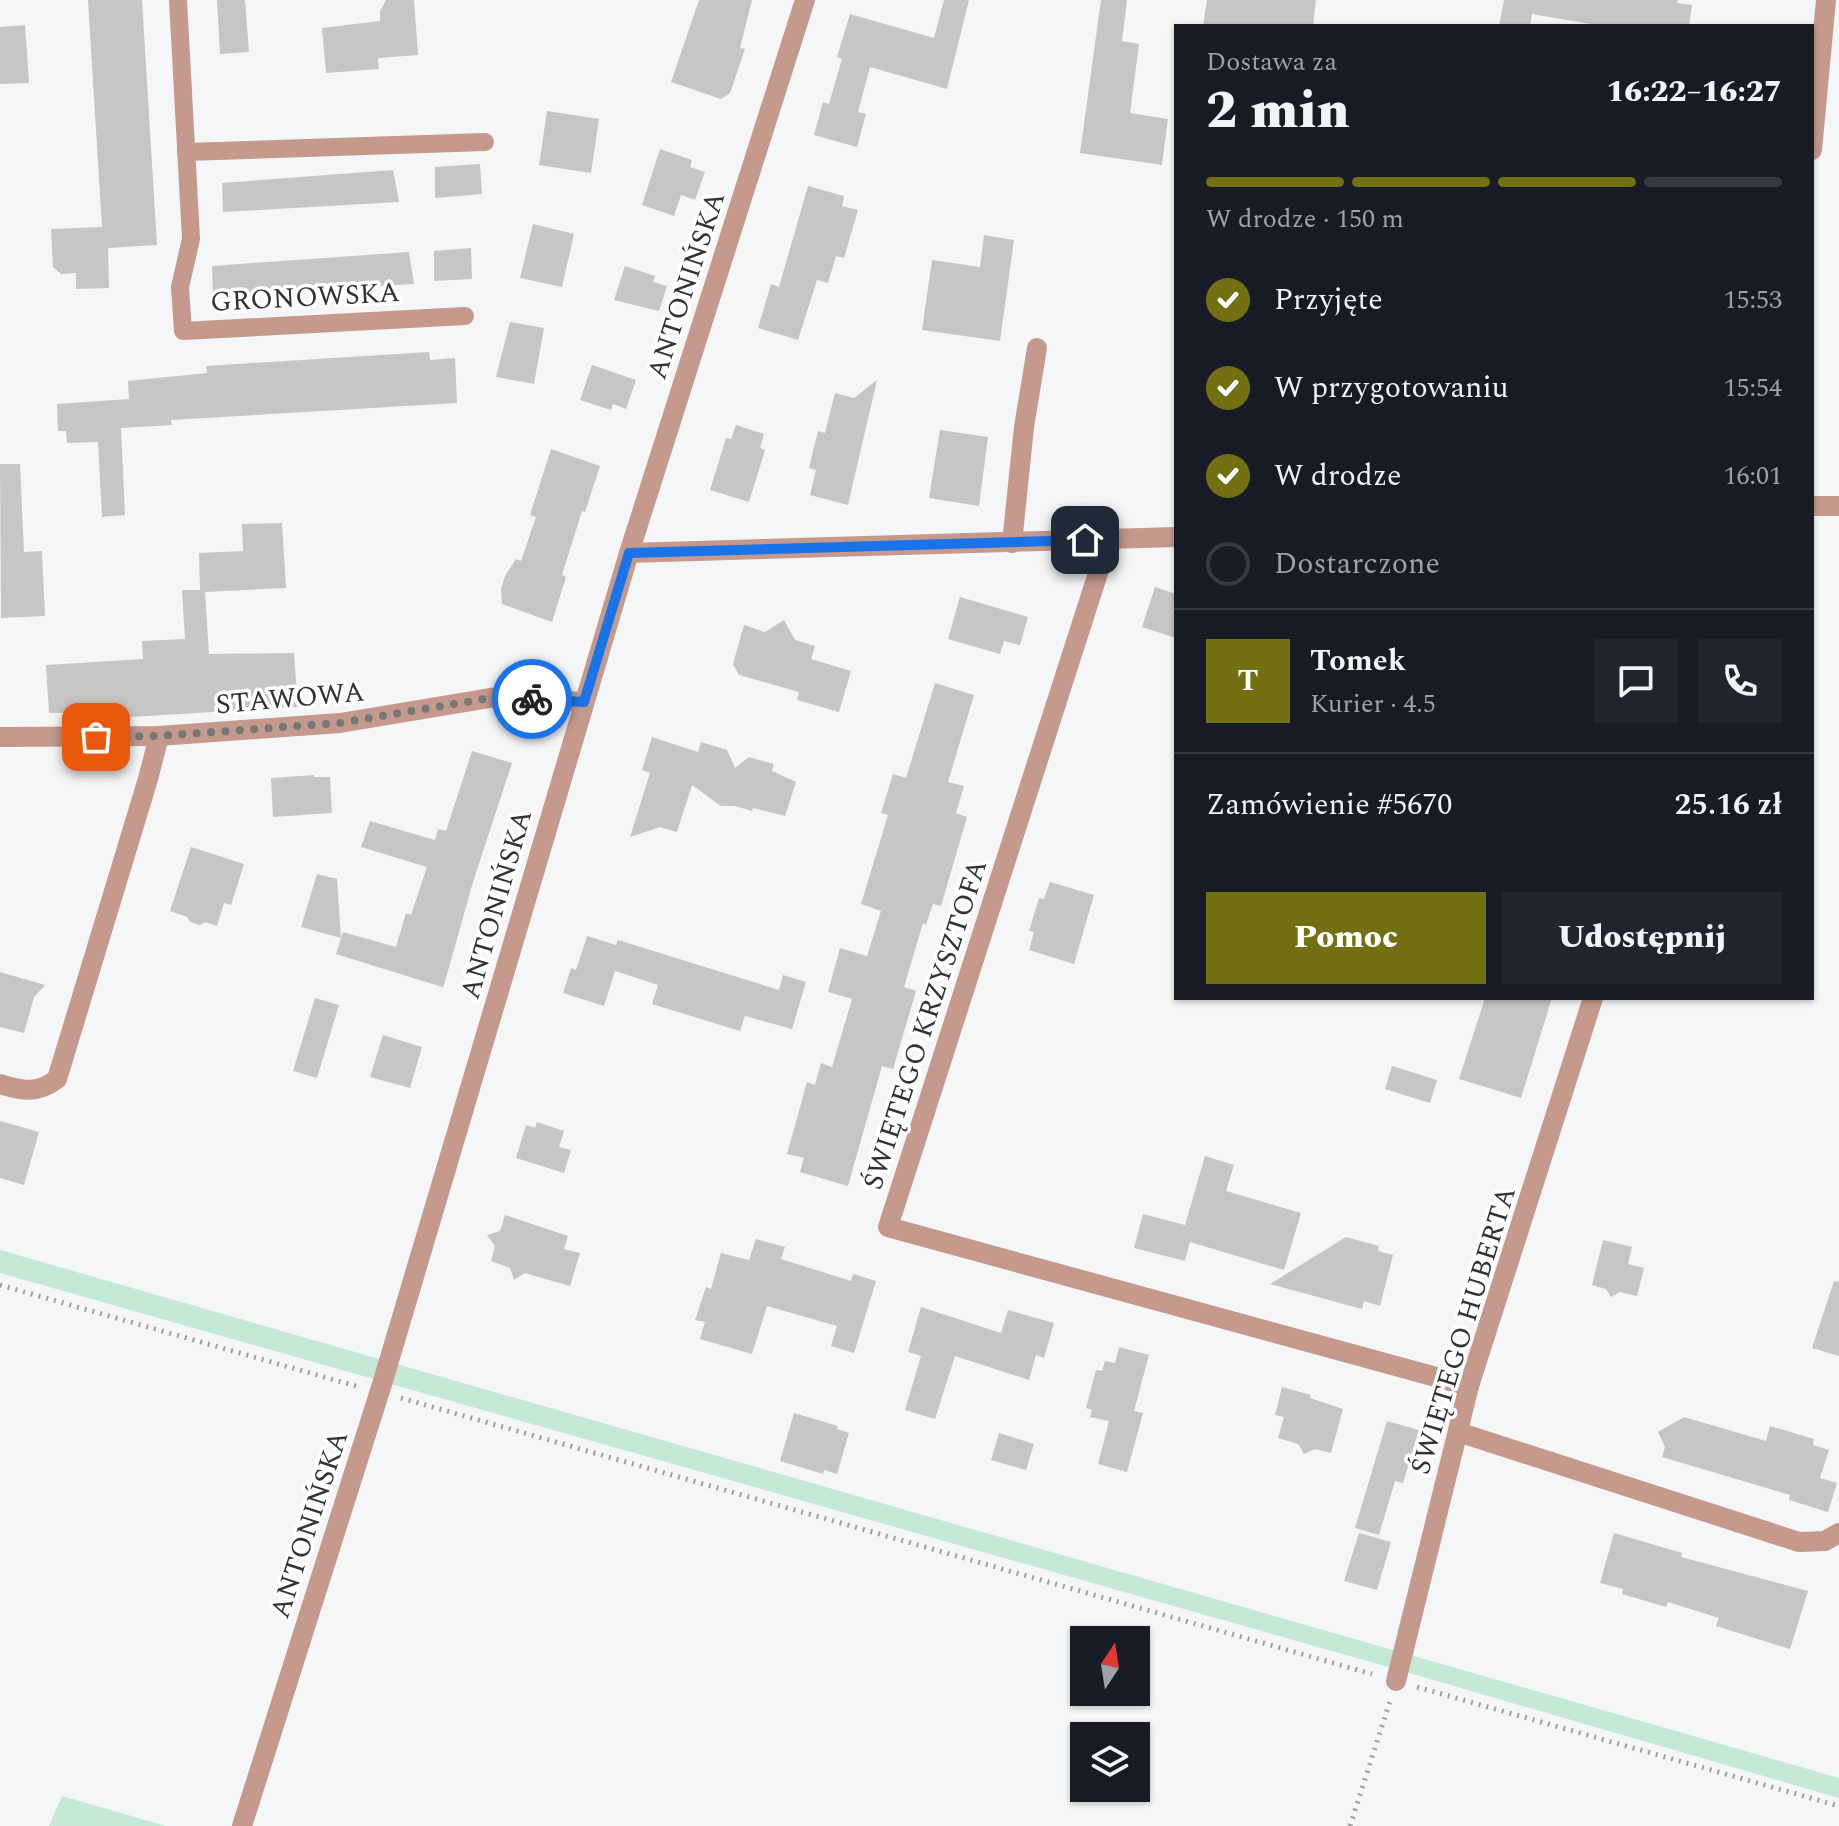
<!DOCTYPE html>
<html lang="pl">
<meta charset="utf-8">
<style>
body{margin:0;font-family:Spectral,serif;background:#20242c;color:#f1f3f6;height:100vh;display:flex;flex-direction:column;font-size:30px;white-space:nowrap}
*{box-sizing:border-box;margin:0}
p{font-size:26px;color:#9ea1a6}
.icon{flex:none;width:44px;height:44px;fill:none;stroke:currentColor;stroke-width:2;stroke-linecap:round;stroke-linejoin:round}
.map{position:relative;flex:1;overflow:hidden}
.side{position:absolute;left:1174px;top:24px;width:640px;height:976px;display:flex;flex-direction:column;background:#171b24;border-radius:0px;box-shadow:0 2px 6px #0004}
.side>*{flex:none}
.needle{width:52px;rotate:12deg}
.buttons{position:absolute;left:1070px;top:1626px;display:grid;gap:16px}
.buttons a{display:grid;place-items:center;width:80px;height:80px;border-radius:0px;background:#171b24;box-shadow:0 2px 6px #0004;font-size:40px}
.pin{position:absolute;display:grid;place-items:center;width:68px;height:68px;color:#fff;margin:-34px;border-radius:16px;box-shadow:0 4px 12px #0006}
.courier{position:absolute;display:grid;place-items:center;width:80px;height:80px;margin:-40px;border:6px solid #1a73e8;border-radius:50%;background:#fff;color:#222;box-shadow:0 2px 10px #0007}
.summary em{font-style:normal;font-weight:800}
.summary div{display:flex;flex-direction:column-reverse}
.summary{display:flex;align-items:center;justify-content:space-between;height:136px;padding:0 32px}
h1{font-size:52px;font-weight:800;line-height:60px}
.bar{display:grid;grid-template-columns:repeat(4,1fr);gap:12px 8px;align-content:center;height:96px;padding:0 32px}
.bar i{height:10px;border-radius:6px;background:#363941}
.bar .active{background:#727012}
.bar p{grid-column:span 4}
.line{display:flex;align-items:center;gap:20px;padding:0 32px;border-top:2px solid #363941}
.line div{flex:1}
.round{display:grid;place-items:center;flex:none;width:84px;height:84px;border-radius:0px;background:#20242c}
ol{padding:0 32px;list-style:none}
li{display:flex;align-items:center;gap:24px;height:88px}
li p{margin-inline-start:auto}
li .icon{padding:8px;border-radius:50%;background:#727012;color:#fff;stroke-width:4}
li:last-child{color:#9ea1a6}
li i{width:44px;height:44px;border:4px solid #363941;border-radius:50%}
.cta{display:flex;gap:16px;margin-top:auto;padding:16px 32px}
.cta a{flex:1;height:92px;border-radius:0px;background:#727012;color:#fff;font-size:32px;font-weight:800;line-height:92px;text-align:center}
.cta a+a{background:#20242c;color:#f1f3f6}
.map>svg:first-child{display:block}
.green{fill:#c4e9d4}
.building{fill:#c8c6c5}
.lines{fill:none;stroke-linecap:round;stroke-linejoin:round}
.path{stroke:#9e9fa1;stroke-width:5;stroke-dasharray:2 6;stroke-linecap:butt}
.lane{stroke:#c5998b;stroke-width:18}
.street{stroke:#c5998b;stroke-width:20}
.done{stroke:#757778;stroke-width:8;stroke-dasharray:0 14.4}
.route{stroke:#1a73e8;stroke-width:10}
.labels{text-anchor:middle;stroke-width:7;stroke-linejoin:round;paint-order:stroke}
.street-label{font-size:28px;fill:#313233;stroke:#fff}
</style>
<div class="map">
<svg width="1839" height="1826" viewBox="0 0 1839 1826">
<rect width="100%" height="100%" fill="#f4f6f8"/>
<!-- green -->
<g class="green">
<polygon points="0,1250 1839,1778 1839,1798 1399,1670 0,1273"/>
<polygon points="62,1796 166,1826 49,1826"/>
</g>
<!-- building -->
<g class="building">
<polygon points="88,0 142,0 157,245 108,248 109,288 76,289 76,273 61,274 53,267 51,229 102,227"/>
<polygon points="217,0 245,0 249,52 220,54"/>
<polygon points="386,0 414,0 418,55 378,58 379,69 326,73 322,28 380,21 380,11"/>
<polygon points="699,0 752,0 740,48 745,49 730,93 721,99 671,82"/>
<polygon points="944,0 969,0 947,89 870,67 858,112 866,114 857,147 814,135 823,102 829,104 842,59 837,57 850,14 934,38"/>
<polygon points="1101,0 1127,0 1122,41 1139,44 1130,113 1168,119 1162,165 1080,153"/>
<polygon points="1207,0 1316,0 1313,26 1203,26"/>
<polygon points="1504,0 1678,0 1677,3 1692,5 1689,26 1602,26 1532,14 1530,26 1499,26"/>
<polygon points="25,25 29,83 0,84 0,27"/>
<polygon points="547,111 599,119 591,173 539,165"/>
<polygon points="660,149 692,160 690,167 705,172 695,200 681,195 674,216 642,205"/>
<polygon points="480,164 482,194 435,198 435,167"/>
<polygon points="393,170 399,202 223,212 222,183"/>
<polygon points="808,186 844,196 842,206 858,210 844,258 836,256 828,283 817,280 798,340 758,328 771,284 779,287"/>
<polygon points="533,224 574,234 562,287 520,278"/>
<polygon points="984,235 1014,240 1000,341 922,330 932,260 980,267"/>
<polygon points="471,248 472,279 434,281 434,251"/>
<polygon points="409,252 414,284 213,296 212,266"/>
<polygon points="625,266 655,276 653,282 667,286 659,311 614,300"/>
<polygon points="510,322 544,328 534,384 496,377"/>
<polygon points="429,352 430,360 455,358 457,403 171,420 172,425 121,428 125,515 102,517 98,442 67,443 66,431 58,431 57,404 129,399 128,381 207,373 206,366"/>
<polygon points="592,365 636,380 626,409 613,404 611,410 580,400"/>
<polygon points="877,380 848,505 810,495 816,470 809,468 818,431 825,433 835,393 854,398"/>
<polygon points="736,425 764,434 760,448 765,450 749,502 710,490 726,438 731,439"/>
<polygon points="940,430 988,437 979,506 929,498"/>
<polygon points="551,449 600,466 585,512 582,511 562,575 566,577 552,622 502,604 501,589 505,576 516,559 521,561 536,517 530,515"/>
<polygon points="0,464 20,464 24,552 42,551 45,616 1,618"/>
<polygon points="282,523 286,588 205,592 209,654 294,653 298,707 63,721 63,713 49,713 46,665 143,659 142,641 185,639 182,590 200,590 199,553 243,551 242,524"/>
<polygon points="1155,587 1176,594 1176,638 1142,627"/>
<polygon points="960,597 1028,617 1020,645 1004,641 1000,654 948,639"/>
<polygon points="784,620 795,640 815,646 811,659 851,671 839,712 797,700 799,692 739,675 733,664 744,625 765,632"/>
<polygon points="935,683 974,695 948,782 964,786 956,813 967,817 941,906 933,904 926,925 923,923 904,987 916,991 893,1069 882,1066 848,1186 800,1172 804,1158 787,1154 807,1082 815,1085 821,1063 832,1067 852,999 828,992 840,948 867,956 881,911 861,904 888,815 881,813 893,774 906,778"/>
<polygon points="652,737 698,752 701,742 727,750 735,768 749,757 774,764 772,771 796,782 785,816 753,808 752,811 735,806 721,806 692,785 677,832 660,827 630,837 650,773 642,770"/>
<polygon points="472,751 512,763 473,882 444,985 442,987 336,954 343,932 396,947 406,913 411,915 427,867 361,847 370,821 435,840 438,829 446,831"/>
<polygon points="314,775 314,777 330,777 332,813 273,817 271,778"/>
<polygon points="191,847 244,864 231,905 224,903 217,926 205,922 200,925 190,922 187,917 170,911"/>
<polygon points="317,874 337,879 341,938 301,927"/>
<polygon points="1050,882 1094,895 1074,964 1029,950 1034,932 1029,931 1039,898 1044,899"/>
<polygon points="587,936 616,945 618,940 779,990 783,975 806,982 792,1029 745,1016 740,1031 652,1004 658,985 615,971 604,1006 563,993 571,968 576,970"/>
<polygon points="0,972 45,985 34,997 24,1033 0,1027"/>
<polygon points="315,998 339,1005 317,1078 293,1071"/>
<polygon points="1485,998 1552,998 1521,1098 1459,1079"/>
<polygon points="383,1035 422,1047 410,1088 370,1077"/>
<polygon points="1392,1066 1437,1080 1430,1103 1385,1089"/>
<polygon points="0,1121 39,1132 24,1185 0,1178"/>
<polygon points="537,1122 564,1131 559,1147 571,1150 564,1173 516,1158 526,1125 535,1128"/>
<polygon points="1205,1156 1234,1165 1226,1191 1301,1213 1284,1270 1190,1242 1185,1261 1134,1248 1143,1214 1185,1225"/>
<polygon points="505,1215 568,1236 564,1249 580,1253 570,1286 525,1273 514,1280 510,1268 491,1261 495,1246 487,1235 500,1231"/>
<polygon points="1346,1237 1379,1246 1378,1251 1393,1255 1380,1306 1364,1301 1362,1309 1270,1284"/>
<polygon points="756,1239 785,1247 781,1259 851,1281 853,1274 876,1281 854,1353 831,1346 837,1326 767,1306 752,1354 700,1339 705,1322 695,1320 706,1287 711,1289 721,1253 749,1260"/>
<polygon points="1603,1240 1632,1247 1628,1264 1644,1268 1637,1296 1620,1292 1611,1297 1606,1289 1592,1285"/>
<polygon points="1834,1281 1839,1282 1839,1356 1812,1348"/>
<polygon points="921,1307 1001,1333 1008,1310 1054,1323 1044,1358 1036,1355 1029,1380 955,1356 935,1419 905,1410 921,1356 908,1352"/>
<polygon points="1119,1347 1149,1355 1134,1411 1143,1413 1127,1472 1098,1464 1109,1421 1090,1417 1092,1410 1086,1408 1096,1370 1102,1371 1105,1361 1115,1363"/>
<polygon points="1282,1387 1311,1395 1310,1398 1343,1409 1331,1453 1315,1449 1304,1454 1298,1444 1278,1438 1284,1417 1275,1415"/>
<polygon points="794,1413 838,1426 837,1429 849,1433 837,1474 824,1470 823,1474 780,1461"/>
<polygon points="1684,1417 1766,1441 1770,1426 1814,1439 1813,1445 1829,1450 1820,1478 1837,1483 1828,1512 1789,1500 1790,1495 1662,1457 1665,1447 1658,1432"/>
<polygon points="1387,1421 1419,1430 1403,1483 1395,1481 1379,1535 1355,1528"/>
<polygon points="999,1433 1034,1444 1026,1470 991,1460"/>
<polygon points="1359,1533 1391,1542 1377,1590 1344,1581"/>
<polygon points="1614,1533 1682,1553 1681,1557 1808,1591 1790,1649 1716,1626 1719,1618 1668,1602 1666,1607 1622,1594 1623,1589 1600,1583"/>
</g>
<g class="lines">
<!-- path -->
<g class="path">
<polyline points="0,1285 356,1386"/>
<polyline points="401,1398 1372,1674"/>
<polyline points="1417,1687 1839,1806"/>
<polyline points="1350,1826 1390,1701"/>
</g>
<!-- lane -->
<g class="lane">
<polyline points="178,0 191,239 180,287 183,331 465,316"/>
<polyline points="186,152 485,142"/>
</g>
<!-- street -->
<g class="street">
<polyline points="1812,150 1826,0"/>
<polyline points="1812,506 1839,506"/>
<polyline points="1109,539 888,1227 1469,1386"/>
<polyline points="1012,543 1024,427 1037,348"/>
<polyline points="629,553 1176,537"/>
<polyline points="0,737 159,736 340,723 496,697 584,702"/>
<path d="M0 1084C22 1091 38 1094 57 1079L148 779 159 736"/>
<polyline points="1458,1432 1799,1542 1825,1541 1839,1533"/>
<polyline points="1396,1681 1469,1386 1593,998"/>
<polyline points="242,1826 383,1381 629,553 805,0"/>
</g>
</g>
<g class="lines">
<!-- done -->
<polyline class="done" points="96,737 159,736 340,723 496,697 532,699"/>
<!-- route -->
<polyline class="route" points="532,699 584,702 629,553 1085,540"/>
</g>
<g class="labels">
<!-- street labels -->
<g class="street-label">
<text transform="translate(685 285) rotate(-72)" y="10">ANTONIŃSKA</text>
<text transform="translate(305 296) rotate(-3)" y="10">GRONOWSKA</text>
<text transform="translate(290 697) rotate(-5)" y="10">STAWOWA</text>
<text transform="translate(495 904) rotate(-74)" y="10">ANTONIŃSKA</text>
<text transform="translate(924 1024) rotate(-72)" y="10">ŚWIĘTEGO KRZYSZTOFA</text>
<text transform="translate(1462 1330) rotate(-73)" y="10">ŚWIĘTEGO HUBERTA</text>
<text transform="translate(308 1524) rotate(-72)" y="10">ANTONIŃSKA</text>
</g>
</g>
</svg>
<div class="buttons">
<a><svg class="needle" viewBox="-14 -14 28 28"><path d="M0-13l5 13h-10z" fill="#e53935"/><path d="M0 13l5-13h-10z" fill="#9ea1a6"/></svg></a>
<a><svg class="icon" aria-label="layers" viewBox="0 0 24 24"><path d="M12 4l9 5-9 5-9-5zM3 14l9 5 9-5"/></svg></a>
</div>
<div class="pin" style="left:96px;top:737px;background:#ea580c"><svg class="icon" aria-label="bag" viewBox="0 0 24 24"><path d="M5 8h14l-1 12H6zM9 8a3 3 0 0 1 6 0"/></svg></div>
<div class="pin" style="left:1085px;top:540px;background:#1f2937"><svg class="icon" aria-label="home" viewBox="0 0 24 24"><path d="M3 11l9-7 9 7M6 9v11h12V9"/></svg></div>
<div class="courier" style="left:532px;top:699px"><svg class="icon" aria-label="bike" viewBox="0 0 24 24"><circle cx="6" cy="16" r="4"/><circle cx="18" cy="16" r="4"/><path d="M6 16l4-8h5l3 8M10 8l3 8H6M13 5h3"/></svg></div>
<section class="side">
<div class="summary"><div><h1>2 min</h1><p>Dostawa za</p></div><em>16:22–16:27</em></div>
<div class="bar"><i class="active"></i><i class="active"></i><i class="active"></i><i></i><p>W drodze · 150 m</p></div>
<ol>
<li><svg class="icon" aria-label="check" viewBox="0 0 24 24"><path d="M5 12l5 5 9-10"/></svg>Przyjęte<p>15:53</p></li>
<li><svg class="icon" aria-label="check" viewBox="0 0 24 24"><path d="M5 12l5 5 9-10"/></svg>W przygotowaniu<p>15:54</p></li>
<li><svg class="icon" aria-label="check" viewBox="0 0 24 24"><path d="M5 12l5 5 9-10"/></svg>W drodze<p>16:01</p></li>
<li><i></i>Dostarczone</li>
</ol>
<div class="line" style="height:144px"><b class="round" style="background:#727012;color:#fff">T</b><div><b>Tomek</b><p>Kurier · 4.5</p></div><a class="round"><svg class="icon" aria-label="chat" viewBox="0 0 24 24"><path d="M4 5h16v11H9l-5 4z"/></svg></a><a class="round"><svg class="icon" aria-label="phone" viewBox="0 0 24 24"><path d="M5 4h4l2 5-3 2q2 4 5 5l2-3 5 2v4C11 20 4 13 5 4z"/></svg></a></div>
<div class="line" style="height:104px"><div>Zamówienie #5670</div><b>25.16 zł</b></div>
<div class="cta"><a>Pomoc</a><a>Udostępnij</a></div>
</section>
</div>
